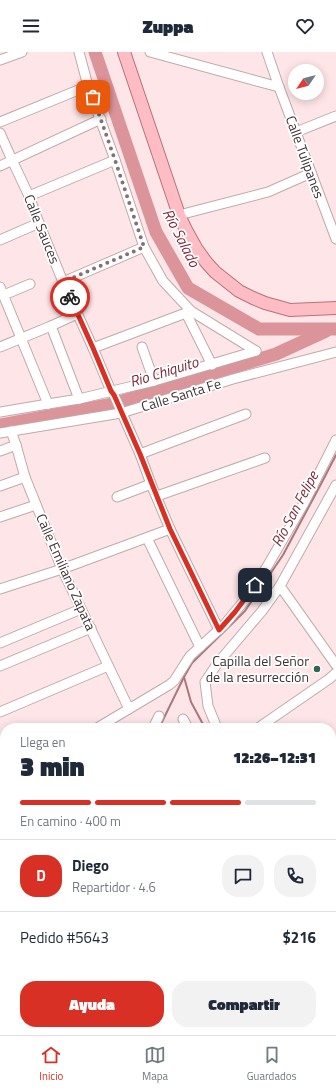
<!DOCTYPE html>
<html lang="es">
<meta charset="utf-8">
<style>
body{margin:0;font-family:"Titillium Web",sans-serif;background:#f2f2f3;color:#1f2937;height:100vh;display:flex;flex-direction:column;font-size:15px;white-space:nowrap}
*{box-sizing:border-box;margin:0}
p{font-size:13px;color:#747a83}
.icon{flex:none;width:22px;height:22px;fill:none;stroke:currentColor;stroke-width:2;stroke-linecap:round;stroke-linejoin:round}
.map{position:relative;flex:1;overflow:hidden}
.drawer{position:absolute;left:0px;top:671px;width:336px;height:312px;display:flex;flex-direction:column;background:#fff;border-radius:16px 16px 0 0;box-shadow:0 2px 10px #0003}
.drawer>*{flex:none}
.needle{width:26px;rotate:235deg}
.tools{position:absolute;left:288px;top:12px;display:grid;gap:8px}
.tools a{display:grid;place-items:center;width:36px;height:36px;border-radius:50%;background:#fff;box-shadow:0 2px 10px #0003;font-size:20px}
.pin{position:absolute;display:grid;place-items:center;width:34px;height:34px;color:#fff;margin:-17px;border-radius:8px;box-shadow:0 2px 6px #0006}
.courier{position:absolute;display:grid;place-items:center;width:40px;height:40px;margin:-20px;border:3px solid #d93025;border-radius:50%;background:#fff;color:#222;box-shadow:0 1px 5px #0007}
.headline em{font-style:normal;font-weight:800}
.headline div{display:flex;flex-direction:column-reverse}
.headline{display:flex;align-items:center;justify-content:space-between;height:68px;padding:0 20px}
h1{font-size:26px;font-weight:800;line-height:30px}
.bar{display:grid;grid-template-columns:repeat(4,1fr);gap:6px 4px;align-content:center;height:48px;padding:0 20px}
.bar i{height:5px;border-radius:3px;background:#e0e1e3}
.bar .on{background:#d93025}
.bar p{grid-column:span 4}
.line{display:flex;align-items:center;gap:10px;padding:0 20px;border-top:1px solid #e0e1e3}
.line div{flex:1}
.round{display:grid;place-items:center;flex:none;width:42px;height:42px;border-radius:16px;background:#f2f2f3}
.cta{display:flex;gap:8px;margin-top:auto;padding:8px 20px}
.cta a{flex:1;height:46px;border-radius:16px;background:#d93025;color:#fff;font-size:16px;font-weight:800;line-height:46px;text-align:center}
.cta a+a{background:#f2f2f3;color:#1f2937}
header{display:flex;justify-content:space-between;align-items:center;height:52px;padding:0 20px;background:#fff;font-size:18px;font-weight:800}
.dock{display:flex;justify-content:space-around;align-items:center;height:56px;border-top:1px solid #e0e1e3;background:#fff;font-size:11px;color:#747a83}
.dock a{display:grid;justify-items:center;gap:2px}
.dock .on{color:#d93025}
.map>svg:first-child{display:block}
.lines{fill:none;stroke-linecap:round;stroke-linejoin:round}
.stream{stroke:#ac777c;stroke-width:2}
.river{stroke:#db949a;stroke-width:13}
.minor-casing{stroke:#c1aaab;stroke-width:11}
.major-casing{stroke:#ba7079;stroke-width:14}
.minor{stroke:#fff;stroke-width:9}
.major{stroke:#febdc4;stroke-width:12}
.done{stroke:#817273;stroke-width:4;stroke-dasharray:0 7.2}
.route{stroke:#d93025;stroke-width:5}
.poi-dot{fill:#2e674f;stroke:#fff;stroke-width:1.5}
.labels{text-anchor:middle;stroke-width:3.5;stroke-linejoin:round;paint-order:stroke}
.street-label{font-size:14px;fill:#3e3435;stroke:#fff}
.poi-label{font-size:14px;fill:#3e3435;stroke:#fff;text-anchor:end}
.water-label{font-size:15px;font-style:italic;fill:#7d2837;stroke:#fff}
</style>
<header><svg class="icon" aria-label="menu" viewBox="0 0 24 24"><path d="M4 6h16M4 12h16M4 18h16"/></svg>Zuppa<svg class="icon" aria-label="heart" viewBox="0 0 24 24"><path d="M12 20l-8-8c-3-5 5-10 8-4 3-6 11-1 8 4z"/></svg></header>
<div class="map">
<svg width="336" height="983" viewBox="0 0 336 983">
<rect width="100%" height="100%" fill="#fee5e7"/>
<g class="lines">
<!-- stream -->
<g class="stream">
<polyline points="159,676 184,625"/>
<polyline points="205,676 191,650 184,625 192,611 245,559 283,503 321,432 336,403"/>
<polyline points="0,909 5,906"/>
<polyline points="280,983 282,978"/>
</g>
<!-- river -->
<g class="river">
<polyline points="95,0 156,180 188,236 259,277 336,277"/>
<polyline points="0,373 113,352 276,302 326,279"/>
</g>
<defs>
<g id="minor">
<polyline points="79,0 88,34 115,108 144,195 163,229 191,259 256,299"/>
<polyline points="150,0 279,35"/>
<polyline points="267,0 279,35 336,187"/>
<polyline points="0,8 22,0"/>
<polyline points="0,70 88,34"/>
<polyline points="296,80 336,64"/>
<polyline points="0,81 12,108 29,144 39,171 63,230 93,296 111,339 114,343 140,402 151,432 170,477 219,578"/>
<polyline points="0,114 101,67"/>
<polyline points="29,144 115,108"/>
<polyline points="179,163 268,140 311,121"/>
<polyline points="0,188 39,171"/>
<polyline points="63,230 144,195"/>
<polyline points="0,235 48,352"/>
<polyline points="4,243 30,232"/>
<polyline points="186,261 212,313"/>
<polyline points="51,274 79,347"/>
<polyline points="0,295 51,274 77,262"/>
<polyline points="142,295 154,329"/>
<polyline points="93,296 191,259"/>
<polyline points="0,360 48,352 79,347 154,329 256,299"/>
<polyline points="11,379 16,393 25,425 62,517 129,657"/>
<polyline points="0,381 121,361 233,327 336,300"/>
<polyline points="0,399 16,393"/>
<polyline points="140,402 246,362"/>
<polyline points="0,434 25,425"/>
<polyline points="157,444 265,406"/>
<polyline points="117,445 151,432"/>
<polyline points="0,465 36,453"/>
<polyline points="147,486 200,595"/>
<polyline points="280,534 336,613"/>
<polyline points="0,537 62,517 170,477"/>
<polyline points="0,591 81,557"/>
<polyline points="0,614 91,576"/>
<polyline points="0,660 108,614"/>
<polyline points="183,667 188,676"/>
<polyline points="97,676 169,633 174,629 190,604 224,573 249,543 268,513 304,451 336,388"/>
<polyline points="153,676 159,664"/>
<polyline points="217,676 208,654 205,630 217,612 262,559 280,534 336,433"/>
<polyline points="258,676 329,627 336,621"/>
<polyline points="0,692 5,700"/>
<polyline points="331,699 336,695"/>
<polyline points="0,733 5,730"/>
<polyline points="0,757 5,765"/>
<polyline points="331,767 336,764"/>
<polyline points="0,819 5,826"/>
<polyline points="331,843 336,840"/>
<polyline points="0,903 5,900"/>
<polyline points="331,917 336,914"/>
<polyline points="152,978 155,983"/>
<polyline points="186,978 189,983"/>
<polyline points="323,978 326,983"/>
<polyline points="269,983 271,978"/>
<polyline points="295,983 297,978"/>
</g>
<g id="major">
<polyline points="124,0 179,163 186,178 196,196 206,210 215,220 239,239 253,246 265,251 290,258 336,256"/>
<polyline points="0,977 8,983"/>
</g>
</defs>
<!-- minor casing -->
<use href="#minor" class="minor-casing"/>
<!-- major casing -->
<use href="#major" class="major-casing"/>
<!-- minor -->
<use href="#minor" class="minor"/>
<!-- major -->
<use href="#major" class="major"/>
</g>
<g class="lines">
<!-- done -->
<polyline class="done" points="70,245 63,230 144,195 115,108 93,45"/>
<!-- route -->
<polyline class="route" points="70,245 93,296 111,339 114,343 140,402 170,477 219,578 235,560 255,533"/>
</g>
<!-- markers -->
<circle class="poi-dot" cx="317" cy="617" r="4"/>
<g class="labels">
<!-- street labels -->
<g class="street-label">
<text transform="translate(305 105) rotate(70)" y="5">Calle Tulipanes</text>
<text transform="translate(42 177) rotate(68)" y="5">Calle Sauces</text>
<text transform="translate(181 343) rotate(-17)" y="5">Calle Santa Fe</text>
<text transform="translate(66 520) rotate(66)" y="5">Calle Emiliano Zapata</text>
</g>
<!-- poi labels -->
<g class="poi-label">
<text x="309" y="614">Capilla del Señor<tspan x="309" dy="16">de la resurrección</tspan></text>
</g>
<!-- water labels -->
<g class="water-label">
<text transform="translate(181 186) rotate(63)" y="5">Río Salado</text>
<text transform="translate(164 320) rotate(-17)" y="5">Rio Chiquito</text>
<text transform="translate(295 457) rotate(-62)" y="5">Río San Felipe</text>
</g>
</g>
</svg>
<div class="tools">
<a><svg class="needle" viewBox="-14 -14 28 28"><path d="M0-13l5 13h-10z" fill="#e53935"/><path d="M0 13l5-13h-10z" fill="#747a83"/></svg></a>
</div>
<div class="pin" style="left:93px;top:45px;background:#ea580c"><svg class="icon" aria-label="bag" viewBox="0 0 24 24"><path d="M5 8h14l-1 12H6zM9 8a3 3 0 0 1 6 0"/></svg></div>
<div class="pin" style="left:255px;top:533px;background:#1f2937"><svg class="icon" aria-label="home" viewBox="0 0 24 24"><path d="M3 11l9-7 9 7M6 9v11h12V9"/></svg></div>
<div class="courier" style="left:70px;top:245px"><svg class="icon" aria-label="bike" viewBox="0 0 24 24"><circle cx="6" cy="16" r="4"/><circle cx="18" cy="16" r="4"/><path d="M6 16l4-8h5l3 8M10 8l3 8H6M13 5h3"/></svg></div>
<section class="drawer">
<div class="headline"><div><h1>3 min</h1><p>Llega en</p></div><em>12:26–12:31</em></div>
<div class="bar"><i class="on"></i><i class="on"></i><i class="on"></i><i></i><p>En camino · 400 m</p></div>
<div class="line" style="height:72px"><b class="round" style="background:#d93025;color:#fff">D</b><div><b>Diego</b><p>Repartidor · 4.6</p></div><a class="round"><svg class="icon" aria-label="chat" viewBox="0 0 24 24"><path d="M4 5h16v11H9l-5 4z"/></svg></a><a class="round"><svg class="icon" aria-label="phone" viewBox="0 0 24 24"><path d="M5 4h4l2 5-3 2q2 4 5 5l2-3 5 2v4C11 20 4 13 5 4z"/></svg></a></div>
<div class="line" style="height:52px"><div>Pedido #5643</div><b>$216</b></div>
<div class="cta"><a>Ayuda</a><a>Compartir</a></div>
</section>
</div>
<nav class="dock">
<a class="on"><svg class="icon" aria-label="home" viewBox="0 0 24 24"><path d="M3 11l9-7 9 7M6 9v11h12V9"/></svg>Inicio</a>
<a><svg class="icon" aria-label="map" viewBox="0 0 24 24"><path d="M3 6l6-2 6 2 6-2v14l-6 2-6-2-6 2zM9 4v14M15 6v14"/></svg>Mapa</a>
<a><svg class="icon" aria-label="saved" viewBox="0 0 24 24"><path d="M7 4h10v16l-5-4-5 4z"/></svg>Guardados</a>
</nav>
